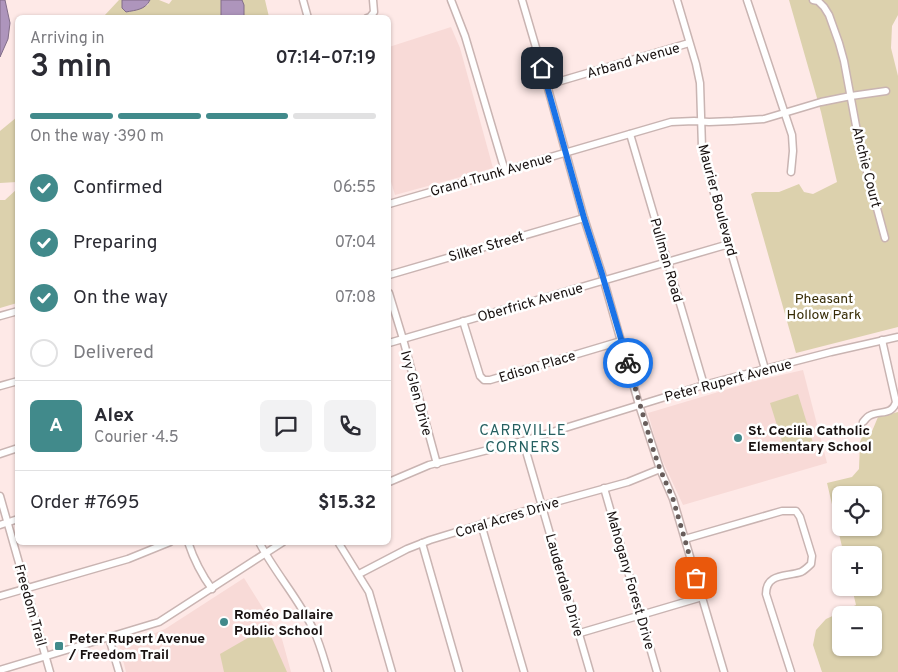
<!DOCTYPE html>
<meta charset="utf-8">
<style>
body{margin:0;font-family:Overpass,sans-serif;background:#f2f2f3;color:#2b2b33;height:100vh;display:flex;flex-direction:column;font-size:19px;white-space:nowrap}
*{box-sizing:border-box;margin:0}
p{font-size:16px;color:#7c7c81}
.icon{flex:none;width:28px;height:28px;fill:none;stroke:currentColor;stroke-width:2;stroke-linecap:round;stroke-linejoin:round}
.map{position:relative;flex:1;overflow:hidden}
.details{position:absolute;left:15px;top:15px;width:376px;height:530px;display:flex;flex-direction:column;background:#fff;border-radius:8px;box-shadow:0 1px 4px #0004}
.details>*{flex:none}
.controls{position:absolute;left:832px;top:486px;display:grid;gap:10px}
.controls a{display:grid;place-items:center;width:50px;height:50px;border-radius:8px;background:#fff;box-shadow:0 1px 4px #0004;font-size:25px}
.pin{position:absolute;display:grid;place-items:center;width:42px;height:42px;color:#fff;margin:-21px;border-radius:10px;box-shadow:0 2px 8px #0006}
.courier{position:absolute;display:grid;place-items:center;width:50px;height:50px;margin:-25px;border:4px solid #1a73e8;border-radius:50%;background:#fff;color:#222;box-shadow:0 1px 6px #0007}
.summary em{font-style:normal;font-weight:600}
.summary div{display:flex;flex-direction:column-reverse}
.summary{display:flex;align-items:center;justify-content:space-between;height:85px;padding:0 15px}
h1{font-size:32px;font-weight:600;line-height:38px}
.bar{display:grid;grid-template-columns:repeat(4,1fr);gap:8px 5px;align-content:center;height:60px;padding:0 15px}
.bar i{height:6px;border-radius:4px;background:#e1e1e2}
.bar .selected{background:#418a8b}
.bar p{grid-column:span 4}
.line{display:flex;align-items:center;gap:12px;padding:0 15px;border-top:1px solid #e1e1e2}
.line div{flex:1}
.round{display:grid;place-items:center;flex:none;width:52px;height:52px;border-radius:8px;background:#f2f2f3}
ol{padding:0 15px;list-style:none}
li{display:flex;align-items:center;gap:15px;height:55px}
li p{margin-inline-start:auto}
li .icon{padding:5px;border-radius:50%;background:#418a8b;color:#fff;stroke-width:4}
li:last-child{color:#7c7c81}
li i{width:28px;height:28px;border:2px solid #e1e1e2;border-radius:50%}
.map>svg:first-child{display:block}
.built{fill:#f8dad7}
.green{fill:#dcd1ad;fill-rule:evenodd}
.water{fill:#ae95bc;stroke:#816d88}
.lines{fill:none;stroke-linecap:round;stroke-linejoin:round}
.minor-casing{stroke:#c9b4b2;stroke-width:9}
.minor{stroke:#fff;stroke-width:6}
.done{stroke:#685d5b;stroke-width:5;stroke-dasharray:0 9}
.route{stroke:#1a73e8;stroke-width:6}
.poi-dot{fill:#418a8b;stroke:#fff;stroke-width:2}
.labels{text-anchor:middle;stroke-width:5;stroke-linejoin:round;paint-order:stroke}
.street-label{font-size:14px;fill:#181110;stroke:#fff}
.park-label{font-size:14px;fill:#372c06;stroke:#fff}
.poi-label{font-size:14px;font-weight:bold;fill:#181110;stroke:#fff;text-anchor:start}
.neighbourhood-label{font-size:15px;letter-spacing:1px;fill:#266061;stroke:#fff}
</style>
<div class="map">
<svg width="898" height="672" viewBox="0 0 898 672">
<rect width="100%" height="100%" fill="#fee9e7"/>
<!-- built -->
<g class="built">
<polygon points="451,27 460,48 493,168 395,195 389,175 389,47"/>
<polygon points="803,370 827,463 683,505 659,453 648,413 755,381"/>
<polygon points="244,578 282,639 291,672 126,672 119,644 150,635 165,629"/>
</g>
<!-- green -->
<g class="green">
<polygon points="119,0 122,0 124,10 134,10 148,5 150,0 159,0 169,4 172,0 265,0 269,17 101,18 104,16"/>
<polygon points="789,0 898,0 898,15 892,26 891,48 898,76 898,327 796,353 751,194 755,192 779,192 799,184 804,192 813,194 837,182 821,112"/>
<polygon points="17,117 17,182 0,183 0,131"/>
<polygon points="17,189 17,303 0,308 0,200 5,200"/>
<polygon points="798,394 814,446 786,454 770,403"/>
<path d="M898 412V672H822L813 645 816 630 826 619 856 605 852 588H874V555H844L827 483 852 477 859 469 860 442 862 437 870 436 878 417ZM841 495H874V528H841ZM841 615H874V648H841Z"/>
<polygon points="267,627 287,672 224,672 220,654"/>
</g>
<!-- water -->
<g class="water">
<polygon points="0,0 5,0 10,23 8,39 0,57"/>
<path d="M122 0H150C145 10 136 10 126 12L122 8Z"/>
<polygon points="221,0 242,0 244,5 244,17 221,17"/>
</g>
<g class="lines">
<defs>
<g id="minor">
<polyline points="303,0 308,18"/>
<polyline points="451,0 465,36 505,171"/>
<polyline points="522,0 547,85 584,218 602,274 639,405 660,469 673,499 724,672"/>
<polyline points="677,0 696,64 700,83 702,148 705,162 765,369"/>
<polyline points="747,0 792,135 793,151 791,172"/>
<polyline points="813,0 818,1 824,7 829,15 839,43 844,61 859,142 885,238"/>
<polyline points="367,18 370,17 374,12 373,0"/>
<polyline points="547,85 689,43"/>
<polyline points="630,134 704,385"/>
<polyline points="389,204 671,122 694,121 709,122 733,121 764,119 821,102 851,96 886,91"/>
<polyline points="389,275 584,218"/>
<polyline points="389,293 403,339 437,464"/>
<polyline points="0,316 18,311"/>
<polyline points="463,321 480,376 484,380 490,380 621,341"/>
<polyline points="389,343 729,244"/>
<polyline points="0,386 18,381"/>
<path d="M863 422C865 420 867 417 869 416 879 410 892 416 896 402L882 340"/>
<polyline points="523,441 590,672"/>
<polyline points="0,454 18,448"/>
<polyline points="389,482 429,465 523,441 704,385 831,352 898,337"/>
<polyline points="604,488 657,672"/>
<polyline points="0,496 50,672"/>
<polyline points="481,524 524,672"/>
<polyline points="0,525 18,519"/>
<path d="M685 539 782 511H796L800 517 812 556 811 564C808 567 805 570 801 572 786 577 766 573 766 594L791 672"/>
<path d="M188 542C194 560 201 574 212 589"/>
<path d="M259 542C275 573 300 600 314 631 320 644 324 659 328 672"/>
<polyline points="338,542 369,592 392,672"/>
<polyline points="422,543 459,672"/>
<polyline points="359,574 407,549 430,540 548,504 628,482 660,469"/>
<polyline points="0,596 128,559 170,542"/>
<polyline points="580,633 702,597"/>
<polyline points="109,638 119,672"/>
<polyline points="0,670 159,622 283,542"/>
</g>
</defs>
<!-- minor casing -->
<use href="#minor" class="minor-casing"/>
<!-- minor -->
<use href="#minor" class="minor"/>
</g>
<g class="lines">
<!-- done -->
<polyline class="done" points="628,363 652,446 660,469 673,499 696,578"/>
<!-- route -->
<polyline class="route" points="542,68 584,218 602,274 628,363"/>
</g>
<!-- markers -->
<g class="poi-dot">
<circle cx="738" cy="438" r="5"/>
<circle cx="224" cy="622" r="5"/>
<rect x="54" y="641" width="10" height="10" rx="2.5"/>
</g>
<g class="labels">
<!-- street labels -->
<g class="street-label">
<text transform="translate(633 60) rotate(-16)" y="5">Arband Avenue</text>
<text transform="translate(867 167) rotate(76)" y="5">Ahchie Court</text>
<text transform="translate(491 174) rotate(-16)" y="5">Grand Trunk Avenue</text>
<text transform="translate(718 200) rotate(75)" y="5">Maurier Boulevard</text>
<text transform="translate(486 246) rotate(-16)" y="5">Silker Street</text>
<text transform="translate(667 260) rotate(74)" y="5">Pullman Road</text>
<text transform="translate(530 302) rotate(-16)" y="5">Oberfrick Avenue</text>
<text transform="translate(537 366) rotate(-17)" y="5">Edison Place</text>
<text transform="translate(728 380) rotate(-15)" y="5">Peter Rupert Avenue</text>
<text transform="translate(417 393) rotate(75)" y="5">Ivy Glen Drive</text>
<text transform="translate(507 517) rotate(-17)" y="5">Coral Acres Drive</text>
<text transform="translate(631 580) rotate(74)" y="5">Mahogany Forest Drive</text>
<text transform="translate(565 585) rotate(74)" y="5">Lauderdale Drive</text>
<text transform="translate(31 605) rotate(74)" y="5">Freedom Trail</text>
</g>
<!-- park labels -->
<g class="park-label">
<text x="824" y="303">Pheasant<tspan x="824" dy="16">Hollow Park</tspan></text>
</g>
<!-- poi labels -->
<g class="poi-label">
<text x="748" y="435">St. Cecilia Catholic<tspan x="748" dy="16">Elementary School</tspan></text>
<text x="234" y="619">Roméo Dallaire<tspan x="234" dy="16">Public School</tspan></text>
<text x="69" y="643">Peter Rupert Avenue<tspan x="69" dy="16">/ Freedom Trail</tspan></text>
</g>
<!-- neighbourhood labels -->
<g class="neighbourhood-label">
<text x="523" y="435">CARRVILLE<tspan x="523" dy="17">CORNERS</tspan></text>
</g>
</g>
</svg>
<div class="controls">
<a><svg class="icon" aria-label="locate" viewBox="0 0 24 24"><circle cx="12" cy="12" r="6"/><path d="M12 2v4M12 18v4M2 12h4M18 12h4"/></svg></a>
<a>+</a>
<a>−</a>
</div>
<div class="pin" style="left:696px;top:578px;background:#ea580c"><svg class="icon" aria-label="bag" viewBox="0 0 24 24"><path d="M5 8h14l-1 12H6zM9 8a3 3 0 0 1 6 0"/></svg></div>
<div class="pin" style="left:542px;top:68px;background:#1f2937"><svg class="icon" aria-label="home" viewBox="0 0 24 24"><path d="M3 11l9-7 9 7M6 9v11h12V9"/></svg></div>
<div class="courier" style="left:628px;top:363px"><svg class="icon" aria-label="bike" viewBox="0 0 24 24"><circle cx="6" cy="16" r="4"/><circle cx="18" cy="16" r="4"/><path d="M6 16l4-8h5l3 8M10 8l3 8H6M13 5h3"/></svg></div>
<section class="details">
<div class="summary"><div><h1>3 min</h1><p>Arriving in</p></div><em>07:14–07:19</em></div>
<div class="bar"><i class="selected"></i><i class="selected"></i><i class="selected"></i><i></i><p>On the way · 390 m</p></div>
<ol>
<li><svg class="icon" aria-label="check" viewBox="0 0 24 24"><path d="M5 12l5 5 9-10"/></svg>Confirmed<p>06:55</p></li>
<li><svg class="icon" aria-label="check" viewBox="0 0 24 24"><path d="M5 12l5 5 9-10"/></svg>Preparing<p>07:04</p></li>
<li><svg class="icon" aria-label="check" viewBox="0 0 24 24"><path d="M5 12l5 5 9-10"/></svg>On the way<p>07:08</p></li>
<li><i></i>Delivered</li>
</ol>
<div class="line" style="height:90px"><b class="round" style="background:#418a8b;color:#fff">A</b><div><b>Alex</b><p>Courier · 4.5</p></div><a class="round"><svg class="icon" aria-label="chat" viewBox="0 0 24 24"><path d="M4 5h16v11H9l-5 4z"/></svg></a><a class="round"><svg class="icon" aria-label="phone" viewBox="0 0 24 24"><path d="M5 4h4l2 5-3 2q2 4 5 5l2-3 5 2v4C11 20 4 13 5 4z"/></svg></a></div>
<div class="line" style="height:65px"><div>Order #7695</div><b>$15.32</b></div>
</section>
</div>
